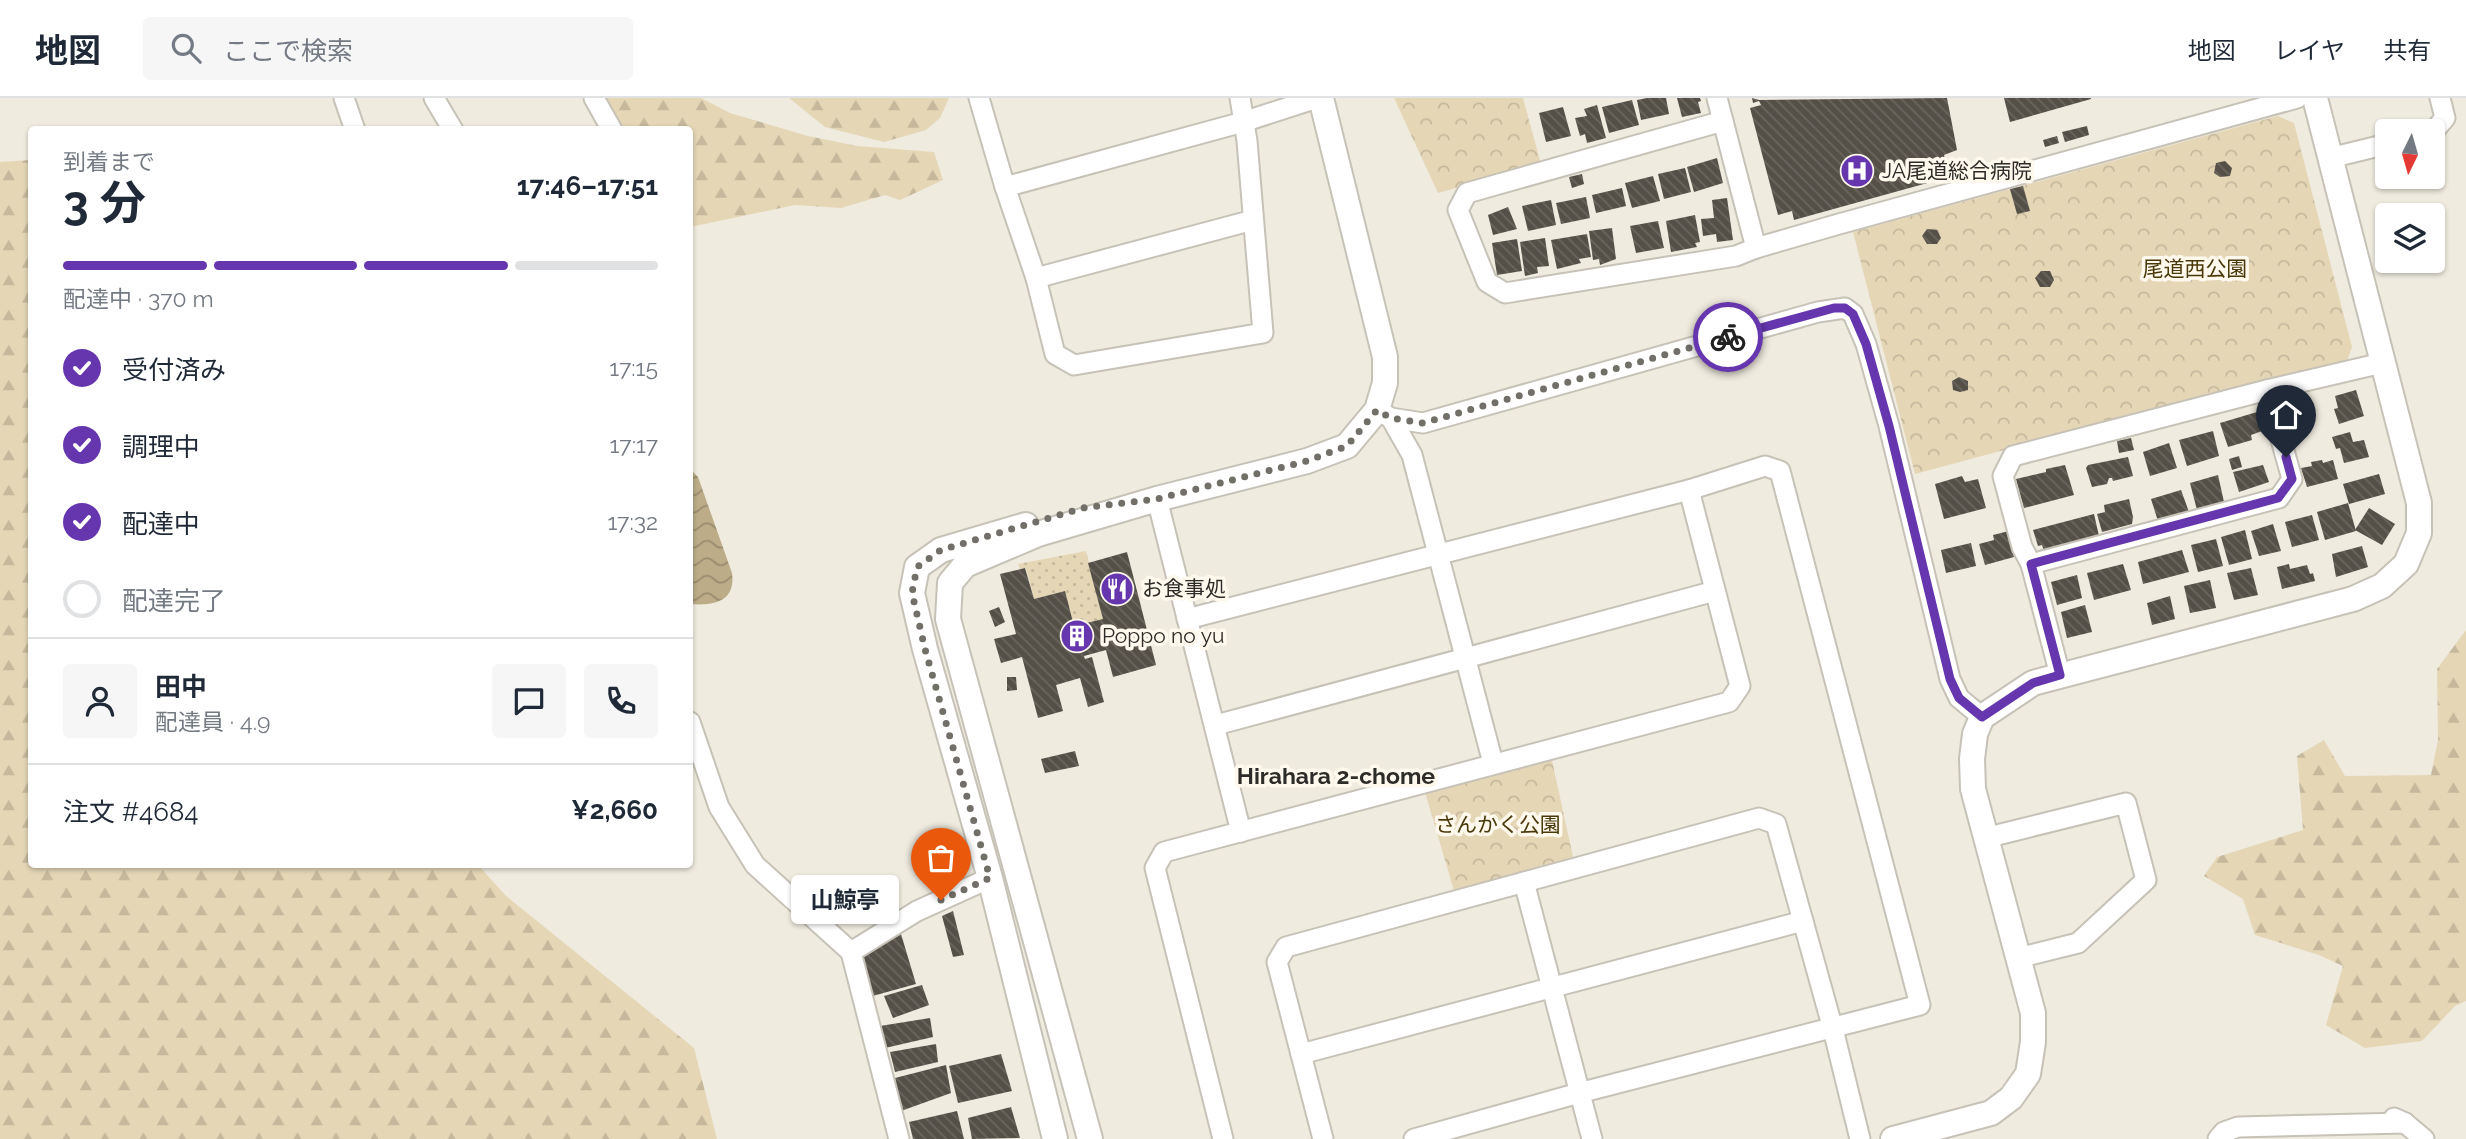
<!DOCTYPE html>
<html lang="ja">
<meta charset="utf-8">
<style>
body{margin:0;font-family:Raleway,"Noto Sans JP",sans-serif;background:#f6f6f7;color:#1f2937;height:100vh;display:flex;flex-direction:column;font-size:26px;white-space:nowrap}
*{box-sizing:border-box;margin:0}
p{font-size:23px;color:#747a83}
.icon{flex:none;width:38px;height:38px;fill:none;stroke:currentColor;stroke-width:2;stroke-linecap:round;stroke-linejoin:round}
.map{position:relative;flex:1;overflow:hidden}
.drawer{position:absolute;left:28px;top:28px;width:665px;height:742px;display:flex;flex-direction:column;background:#fff;border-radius:7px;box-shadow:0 2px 5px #0004}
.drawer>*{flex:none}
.needle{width:46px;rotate:185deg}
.controls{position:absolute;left:2375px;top:21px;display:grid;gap:14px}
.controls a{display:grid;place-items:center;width:70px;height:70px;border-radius:7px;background:#fff;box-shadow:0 2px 5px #0004;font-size:35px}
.pin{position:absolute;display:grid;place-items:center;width:60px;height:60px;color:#fff;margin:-72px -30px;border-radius:50% 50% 50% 0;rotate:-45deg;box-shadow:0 0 7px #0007}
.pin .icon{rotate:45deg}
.courier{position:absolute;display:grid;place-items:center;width:70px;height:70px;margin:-35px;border:5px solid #6536ae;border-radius:50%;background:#fff;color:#222;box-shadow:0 2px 9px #0007}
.bubble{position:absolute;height:49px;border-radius:7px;background:#fff;box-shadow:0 2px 5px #0004;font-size:23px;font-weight:700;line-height:49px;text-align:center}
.headline em{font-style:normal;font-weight:700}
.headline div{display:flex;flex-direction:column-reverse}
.headline{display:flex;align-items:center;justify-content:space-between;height:119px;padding:0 35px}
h1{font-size:46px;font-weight:700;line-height:52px}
.bar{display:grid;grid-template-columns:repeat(4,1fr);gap:10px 7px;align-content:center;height:84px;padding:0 35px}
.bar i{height:9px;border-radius:5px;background:#e0e1e3}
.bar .on{background:#6536ae}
.bar p{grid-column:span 4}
.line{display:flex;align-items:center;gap:18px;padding:0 35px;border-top:2px solid #e0e1e3}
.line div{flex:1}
.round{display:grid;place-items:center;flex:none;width:74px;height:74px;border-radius:7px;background:#f6f6f7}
ol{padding:0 35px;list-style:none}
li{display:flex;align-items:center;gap:21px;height:77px}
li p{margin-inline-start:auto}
li .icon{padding:7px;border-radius:50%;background:#6536ae;color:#fff;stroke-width:4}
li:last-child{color:#747a83}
li i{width:38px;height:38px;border:4px solid #e0e1e3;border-radius:50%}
header{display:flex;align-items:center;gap:42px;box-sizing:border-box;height:98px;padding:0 35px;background:#fff;border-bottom:2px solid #e0e1e3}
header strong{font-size:33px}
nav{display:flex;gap:38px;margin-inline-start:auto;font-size:24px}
.search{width:490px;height:63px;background:#f6f6f7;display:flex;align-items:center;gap:18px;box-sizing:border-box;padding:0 24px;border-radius:7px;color:#747a83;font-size:26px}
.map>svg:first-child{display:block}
.forest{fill:url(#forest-firs)}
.park{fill:url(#park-crowns)}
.garden{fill:url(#garden-dots)}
.water{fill:url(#water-waves)}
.building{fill:url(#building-back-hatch)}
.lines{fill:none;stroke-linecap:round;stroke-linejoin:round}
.minor-casing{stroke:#c7c2b7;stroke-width:23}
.tertiary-casing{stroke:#c7c2b7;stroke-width:28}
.minor{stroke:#fff;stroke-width:19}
.tertiary{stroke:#fff;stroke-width:24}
.done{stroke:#726f68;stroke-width:7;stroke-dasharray:0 12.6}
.route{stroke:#6536ae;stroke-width:9}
.labels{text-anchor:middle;stroke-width:7;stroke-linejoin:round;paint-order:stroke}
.poi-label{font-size:21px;fill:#2e2c28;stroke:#fef8ed;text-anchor:start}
.park-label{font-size:21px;fill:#4a3809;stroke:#fef8ed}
.neighbourhood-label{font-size:23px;font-weight:bold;fill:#2e2c28;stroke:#fef8ed}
</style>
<header>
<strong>地図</strong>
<div class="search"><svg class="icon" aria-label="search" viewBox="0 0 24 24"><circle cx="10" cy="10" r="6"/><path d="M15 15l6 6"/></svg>ここで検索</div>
<nav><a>地図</a><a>レイヤ</a><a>共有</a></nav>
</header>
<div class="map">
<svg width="2466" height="1041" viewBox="0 0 2466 1041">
<defs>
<pattern id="forest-firs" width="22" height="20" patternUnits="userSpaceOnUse" patternTransform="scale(1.75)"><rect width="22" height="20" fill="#e5d6b6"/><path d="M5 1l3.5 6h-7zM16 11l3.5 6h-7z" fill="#c5b89c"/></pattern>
<pattern id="park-crowns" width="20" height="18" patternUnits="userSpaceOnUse" patternTransform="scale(1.75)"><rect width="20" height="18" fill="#e5d6b6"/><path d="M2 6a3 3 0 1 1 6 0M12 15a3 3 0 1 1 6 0" fill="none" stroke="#c5b89c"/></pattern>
<pattern id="garden-dots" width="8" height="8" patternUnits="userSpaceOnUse" patternTransform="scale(1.75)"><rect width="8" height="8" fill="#e5d6b6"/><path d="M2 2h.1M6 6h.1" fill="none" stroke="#c5b89c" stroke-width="1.8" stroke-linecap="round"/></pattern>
<pattern id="water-waves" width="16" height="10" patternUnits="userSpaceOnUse" patternTransform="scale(1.75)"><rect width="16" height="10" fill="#bcac88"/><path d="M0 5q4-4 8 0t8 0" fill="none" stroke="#998c6f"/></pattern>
<pattern id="building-back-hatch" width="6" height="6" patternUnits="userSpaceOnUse" patternTransform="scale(1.75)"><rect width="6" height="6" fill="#555047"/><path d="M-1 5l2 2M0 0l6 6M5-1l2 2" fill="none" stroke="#6a665f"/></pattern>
</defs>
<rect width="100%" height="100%" fill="#f0ebdf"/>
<!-- forest -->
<g class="forest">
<polygon points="600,0 701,0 730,15 808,38 857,48 934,54 943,82 900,102 885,97 841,110 795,107 690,129 690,32 619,31"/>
<polygon points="789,0 949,0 940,20 926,32 884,44 825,29"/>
<polygon points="31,62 32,766 478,767 506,798 694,950 717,1041 0,1041 0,64"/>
<polygon points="2466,532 2466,903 2455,908 2422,943 2365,950 2326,927 2343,868 2319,857 2255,837 2243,801 2204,778 2217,759 2303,732 2297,658 2324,642 2345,678 2431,677 2438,642 2437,571"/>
</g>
<!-- park -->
<g class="park">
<polygon points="1394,0 1523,0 1541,66 1438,95"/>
<polygon points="2278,18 2294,25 2352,249 2347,263 2249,286 1915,376 1853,134"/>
<polygon points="1551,658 1573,759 1454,793 1425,694"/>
</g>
<!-- garden -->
<polygon class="garden" points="1086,453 1103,521 1074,528 1065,493 1034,501 1026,470 1020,471 1018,466"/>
<!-- water -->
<path class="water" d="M690 371 698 379 732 475C736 504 713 508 690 506Z"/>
<!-- building -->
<g class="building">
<polygon points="1647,0 1666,0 1669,16 1641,22 1637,2"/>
<polygon points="1677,0 1700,0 1701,3 1698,4 1701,15 1682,19"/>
<polygon points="1752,0 1759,2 1947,0 1957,52 1944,57 1949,79 1794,122 1792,113 1778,117 1750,10 1761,7 1759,3 1753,5"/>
<polygon points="2004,0 2091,0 2091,1 2010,24"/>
<polygon points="1632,2 1639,27 1609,35 1602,9"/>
<polygon points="1597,7 1606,40 1587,45 1585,36 1580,38 1575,20 1587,18 1584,11"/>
<polygon points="1563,9 1571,38 1546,44 1539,15"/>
<polygon points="2087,28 2089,37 2065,44 2062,34"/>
<polygon points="2057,38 2059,45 2045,49 2043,42"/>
<polygon points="1717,60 1723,85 1694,94 1687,69"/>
<polygon points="2225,63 2232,70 2230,78 2220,79 2214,75 2216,65"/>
<polygon points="1685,70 1691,94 1664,101 1658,76"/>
<polygon points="1582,76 1584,86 1572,90 1569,79"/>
<polygon points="1653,78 1660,103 1632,110 1625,85"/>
<polygon points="2023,88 2030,113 2017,116 2010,91"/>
<polygon points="1622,90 1626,108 1596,115 1592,97"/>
<polygon points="1586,99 1590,120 1561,126 1556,105"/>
<polygon points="1727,100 1733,142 1717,144 1716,136 1703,138 1701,121 1714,120 1712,102"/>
<polygon points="1551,102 1556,127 1528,133 1522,108"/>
<polygon points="1508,109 1517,131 1493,137 1488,117"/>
<polygon points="1695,117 1700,144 1695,145 1697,149 1671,154 1666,123"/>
<polygon points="1658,123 1664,150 1636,155 1630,128"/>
<polygon points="1612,130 1616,161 1600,167 1599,161 1593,162 1589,133"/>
<polygon points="1927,131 1937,132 1941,140 1937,146 1927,146 1922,138"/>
<polygon points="1587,136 1591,159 1579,161 1581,165 1557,171 1551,142"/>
<polygon points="1545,140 1549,168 1537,169 1538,175 1525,178 1520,144"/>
<polygon points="1517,141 1522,173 1497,177 1492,145"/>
<polygon points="2041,173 2050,173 2054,182 2050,189 2040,189 2035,180"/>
<polygon points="1959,279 1968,283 1968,292 1960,294 1953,292 1952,283"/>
<polygon points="2356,292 2364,318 2339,326 2334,311 2338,310 2335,298"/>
<polygon points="2257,314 2262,333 2251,337 2252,342 2228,349 2220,325"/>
<polygon points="2213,333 2219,358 2187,368 2179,342"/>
<polygon points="2350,334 2353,344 2364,342 2369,359 2344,365 2340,350 2336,351 2332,339"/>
<polygon points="2131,340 2134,352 2119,355 2117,343"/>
<polygon points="2169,345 2177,370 2150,378 2143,354"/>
<polygon points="2239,358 2242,369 2232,372 2229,361"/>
<polygon points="2128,359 2133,378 2113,383 2112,380 2109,380 2107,386 2092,389 2086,370 2088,367"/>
<polygon points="2322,362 2323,365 2333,362 2338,381 2307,389 2301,370 2312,368 2311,364"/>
<polygon points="2065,367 2074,397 2024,410 2016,381 2046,374 2046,371"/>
<polygon points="2263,367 2269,384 2239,394 2233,374"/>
<polygon points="2379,376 2385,396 2349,406 2343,386"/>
<polygon points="2218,377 2224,404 2197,412 2190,385"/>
<polygon points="1962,378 1965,384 1978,381 1986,410 1944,421 1935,386"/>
<polygon points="2181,392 2189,414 2158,423 2151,401"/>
<polygon points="2129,401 2133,419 2132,426 2102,434 2097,416 2105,414 2104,407"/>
<polygon points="2348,405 2356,433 2325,442 2317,414"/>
<polygon points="2369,410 2395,426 2382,447 2355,432"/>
<polygon points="2094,416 2099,438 2044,453 2042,447 2038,448 2033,432"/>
<polygon points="2312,417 2319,442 2292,449 2285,424"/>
<polygon points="2273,426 2281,453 2259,458 2251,433"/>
<polygon points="2245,432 2252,461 2229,467 2221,439"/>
<polygon points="2009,433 2014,459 1985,467 1979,446 1994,442 1993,437"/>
<polygon points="2216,441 2223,468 2198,474 2191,447"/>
<polygon points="1971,445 1976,468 1946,475 1941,452"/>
<polygon points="2362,448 2368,469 2336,479 2332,456"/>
<polygon points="2182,452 2189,474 2143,486 2138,464"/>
<polygon points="1127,454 1156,567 1113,579 1106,552 1084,558 1085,561 1092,559 1104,604 1088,609 1080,580 1056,587 1063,613 1038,620 1022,559 1001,565 994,541 1016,536 1000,476 1025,470 1034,501 1065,493 1074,528 1103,521 1088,465"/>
<polygon points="2123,466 2131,492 2094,502 2087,475"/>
<polygon points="2289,466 2290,471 2307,467 2310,476 2313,475 2315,483 2282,491 2277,469"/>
<polygon points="2251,470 2258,497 2234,502 2227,475"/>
<polygon points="2077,477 2082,500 2057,507 2051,484"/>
<polygon points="2210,482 2216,510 2190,515 2184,488"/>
<polygon points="2170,498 2175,521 2152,527 2147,505"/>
<polygon points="2085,507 2092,534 2067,540 2061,514"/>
<polygon points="999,509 1005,524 995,529 989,513"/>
<polygon points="1007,579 1016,579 1017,592 1007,593"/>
<polygon points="1075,653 1079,668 1045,675 1041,661"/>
<polygon points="953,813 964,857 953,859 942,818"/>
<polygon points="901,836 916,886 869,899 856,859"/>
<polygon points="922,887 929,907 893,920 884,898"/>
<polygon points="930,920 933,939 885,950 880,928"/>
<polygon points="936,946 938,964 895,974 890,954"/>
<polygon points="1001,956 1012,993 958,1005 949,968"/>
<polygon points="946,967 951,995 901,1013 895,980"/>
<polygon points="1011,1009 1020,1040 972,1041 968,1020"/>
<polygon points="957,1013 964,1041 913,1041 909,1024"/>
</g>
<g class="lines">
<defs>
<g id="minor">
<polyline points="344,0 355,32"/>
<polyline points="434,0 453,32"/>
<polyline points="594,0 612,32"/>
<polyline points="979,0 1005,89 1036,180 1055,256 1074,267 1263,235 1247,43 1240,0"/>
<polyline points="1717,0 1756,150"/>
<polyline points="1723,23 1467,95 1458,112 1487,184 1505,195 1736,158 1756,150 1839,126 2297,0"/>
<polyline points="2432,35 2445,20 2440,0"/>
<polyline points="2330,60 2387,46"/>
<polyline points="1005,89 1243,24 1317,0"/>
<polyline points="1036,180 1253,122"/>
<polyline points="1377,312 1391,320 1423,325 1818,214 1845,210 1853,216 1866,246 1889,328 1950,581 1959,600 1982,619"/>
<polyline points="1391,320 1412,357 1493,665"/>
<polyline points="1157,401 1241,734"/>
<polyline points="2031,466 2279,400 2292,381 2267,292"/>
<polyline points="1187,521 1689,392 1765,368 1780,373 1920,907 1579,995 1414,1041"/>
<polyline points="2060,577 2031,466 2022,449 2003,378 2013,358 2267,292 2382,265"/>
<polyline points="690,624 719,709 755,767 851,854"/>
<polyline points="1216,627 1715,493"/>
<polyline points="1985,740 2126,705 2146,782 2078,845 2018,860"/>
<polyline points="1524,784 1592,1041"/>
<polyline points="1301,956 1803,823"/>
<polyline points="2394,1020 2405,1025 2424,1041"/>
<polyline points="899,1041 851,854 917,813 990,780"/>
<polyline points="1223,1041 1155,770 1164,754 1729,604 1740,588 1689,392"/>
<polyline points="1323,1041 1277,864 1286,849 1759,720 1776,726 1833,931 1860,1041"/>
<polyline points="2218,1041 2224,1034 2238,1029 2405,1025"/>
</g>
<g id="tertiary">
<polyline points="1026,427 941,452 917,469 912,495 925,551 990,780 1055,1041"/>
<polyline points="1090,1041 948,521 950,485 965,467 1038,436 1157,401 1307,363 1347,348 1377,312 1385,285 1385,259 1321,0"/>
<polyline points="1893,1041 1991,1015 2011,1000 2028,976 2033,944 2033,915 1973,691 1972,661 1975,636 1982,619 2033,585 2353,501 2382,488 2406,466 2419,435 2419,405 2315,0"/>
</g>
</defs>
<!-- minor casing -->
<use href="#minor" class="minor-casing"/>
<!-- tertiary casing -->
<use href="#tertiary" class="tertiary-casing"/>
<!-- minor -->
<use href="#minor" class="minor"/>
<!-- tertiary -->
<use href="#tertiary" class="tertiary"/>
</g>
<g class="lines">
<!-- done -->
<polyline class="done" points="941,802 990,780 925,551 912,495 917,469 941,452 1083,410 1157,401 1307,363 1347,348 1377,312 1391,320 1423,325 1728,239"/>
<!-- route -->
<polyline class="route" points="1728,239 1834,210 1845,210 1853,216 1866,246 1889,328 1950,581 1959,600 1982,619 2033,585 2060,577 2031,466 2278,400 2292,381 2286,359"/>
</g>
<!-- icons -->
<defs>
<symbol id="hospital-disc" viewBox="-11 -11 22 22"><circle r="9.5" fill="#6536ae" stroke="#fef8ed"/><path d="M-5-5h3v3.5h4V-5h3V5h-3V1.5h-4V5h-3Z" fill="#fff"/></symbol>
<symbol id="restaurant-disc" viewBox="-11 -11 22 22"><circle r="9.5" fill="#6536ae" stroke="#fef8ed"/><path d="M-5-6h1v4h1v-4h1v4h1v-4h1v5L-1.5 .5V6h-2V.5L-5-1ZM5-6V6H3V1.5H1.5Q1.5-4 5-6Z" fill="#fff"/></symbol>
<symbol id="building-disc" viewBox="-11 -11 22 22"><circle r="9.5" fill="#6536ae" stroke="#fef8ed"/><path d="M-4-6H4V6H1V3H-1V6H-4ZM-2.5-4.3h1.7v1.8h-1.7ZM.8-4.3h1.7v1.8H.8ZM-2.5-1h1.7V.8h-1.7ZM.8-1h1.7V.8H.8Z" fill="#fff"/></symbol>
</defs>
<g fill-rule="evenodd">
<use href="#hospital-disc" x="1838" y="54" width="38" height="38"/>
<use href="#restaurant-disc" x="1098" y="472" width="38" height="38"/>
<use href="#building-disc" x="1058" y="519" width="38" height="38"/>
</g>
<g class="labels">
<!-- poi labels -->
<g class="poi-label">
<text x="1882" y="80">JA尾道総合病院</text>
<text x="1142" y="498">お食事処</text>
<text x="1102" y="545">Poppo no yu</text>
</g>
<!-- park labels -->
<g class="park-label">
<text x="2195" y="178">尾道西公園</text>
<text x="1498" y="734">さんかく公園</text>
</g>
<!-- neighbourhood labels -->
<g class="neighbourhood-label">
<text x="1336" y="686">Hirahara 2-chome</text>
</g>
</g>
</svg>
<div class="controls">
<a><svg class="needle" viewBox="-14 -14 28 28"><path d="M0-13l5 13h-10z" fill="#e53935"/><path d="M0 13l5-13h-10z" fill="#747a83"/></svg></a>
<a><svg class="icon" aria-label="layers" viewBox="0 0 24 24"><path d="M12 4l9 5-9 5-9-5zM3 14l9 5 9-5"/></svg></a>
</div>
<div class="pin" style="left:941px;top:802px;background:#ea580c"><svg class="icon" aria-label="bag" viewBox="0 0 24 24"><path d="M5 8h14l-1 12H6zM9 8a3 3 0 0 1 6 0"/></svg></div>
<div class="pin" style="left:2286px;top:359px;background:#1f2937"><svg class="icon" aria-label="home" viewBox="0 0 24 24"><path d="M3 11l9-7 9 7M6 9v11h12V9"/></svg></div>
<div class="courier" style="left:1728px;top:239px"><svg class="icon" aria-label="bike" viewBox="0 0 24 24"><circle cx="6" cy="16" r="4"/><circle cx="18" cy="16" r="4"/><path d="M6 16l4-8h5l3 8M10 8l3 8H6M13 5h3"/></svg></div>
<div class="bubble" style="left:791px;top:777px;width:108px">山鯨亭</div>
<section class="drawer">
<div class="headline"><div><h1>3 分</h1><p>到着まで</p></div><em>17:46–17:51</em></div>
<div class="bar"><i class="on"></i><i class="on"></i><i class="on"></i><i></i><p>配達中 · 370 m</p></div>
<ol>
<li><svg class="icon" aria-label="check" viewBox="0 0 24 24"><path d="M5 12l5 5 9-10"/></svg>受付済み<p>17:15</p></li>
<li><svg class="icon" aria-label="check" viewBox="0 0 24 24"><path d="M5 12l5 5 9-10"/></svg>調理中<p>17:17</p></li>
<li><svg class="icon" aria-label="check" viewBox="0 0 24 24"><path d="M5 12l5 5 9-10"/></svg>配達中<p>17:32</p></li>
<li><i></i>配達完了</li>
</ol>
<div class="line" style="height:126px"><a class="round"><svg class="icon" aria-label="person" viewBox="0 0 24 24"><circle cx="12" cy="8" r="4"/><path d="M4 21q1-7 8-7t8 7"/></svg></a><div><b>田中</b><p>配達員 · 4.9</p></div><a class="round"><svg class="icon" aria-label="chat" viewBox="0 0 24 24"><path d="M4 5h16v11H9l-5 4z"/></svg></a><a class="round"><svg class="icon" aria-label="phone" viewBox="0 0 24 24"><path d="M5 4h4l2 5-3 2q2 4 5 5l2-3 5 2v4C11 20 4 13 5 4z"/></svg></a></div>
<div class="line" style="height:91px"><div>注文 #4684</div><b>¥2,660</b></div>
</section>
</div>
